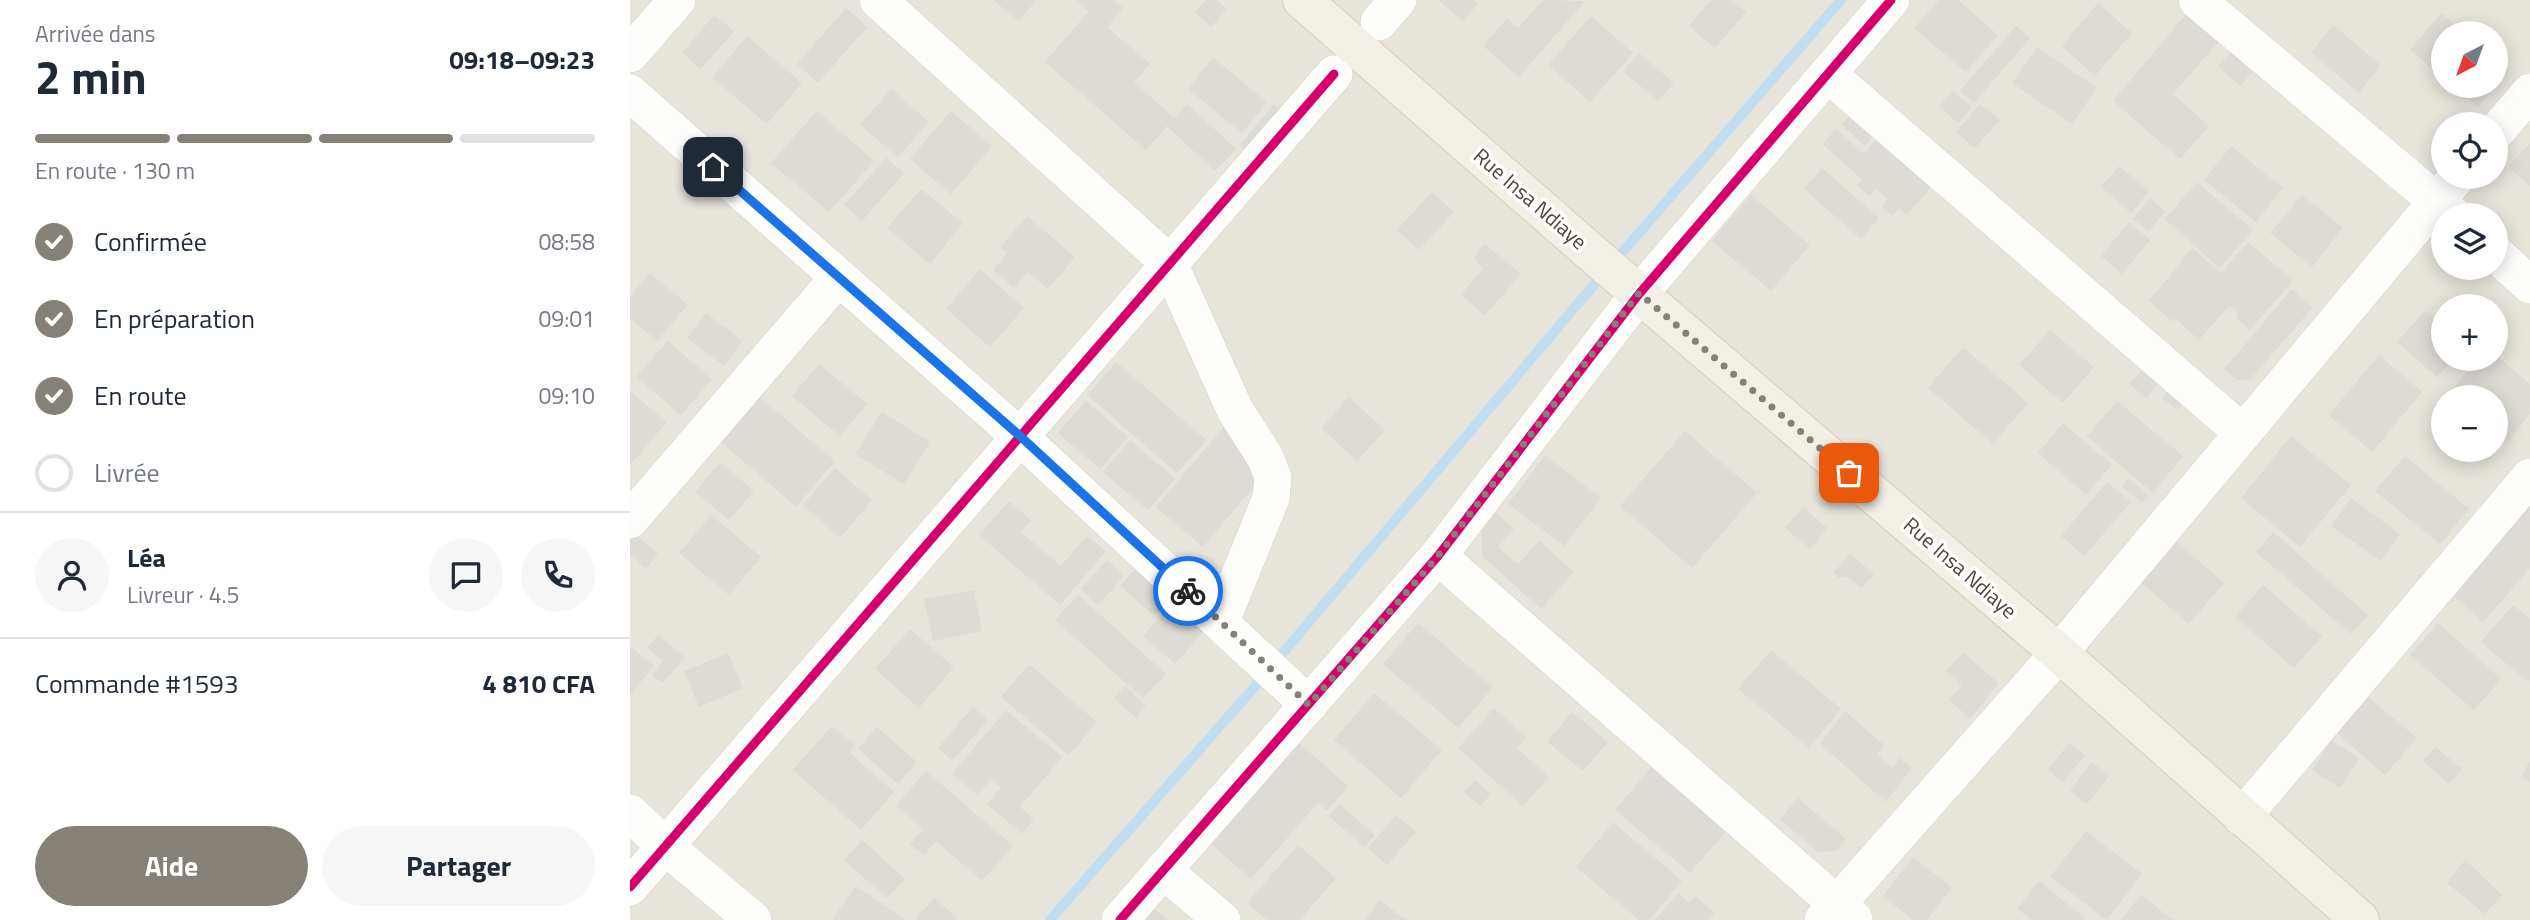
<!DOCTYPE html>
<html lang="fr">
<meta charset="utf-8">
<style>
body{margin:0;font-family:"Titillium Web",sans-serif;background:#f6f6f7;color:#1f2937;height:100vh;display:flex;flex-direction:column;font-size:26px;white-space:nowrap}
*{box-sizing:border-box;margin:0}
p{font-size:23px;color:#747a83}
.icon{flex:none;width:38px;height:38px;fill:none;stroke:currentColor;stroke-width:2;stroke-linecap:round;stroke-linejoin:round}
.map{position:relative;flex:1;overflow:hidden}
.details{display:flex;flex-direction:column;background:#fff;width:630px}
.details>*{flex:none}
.needle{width:46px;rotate:221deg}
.tools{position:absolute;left:1801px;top:21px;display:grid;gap:14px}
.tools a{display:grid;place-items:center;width:77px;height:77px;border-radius:50%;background:#fff;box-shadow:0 4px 18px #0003;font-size:35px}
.pin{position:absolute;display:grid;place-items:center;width:60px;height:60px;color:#fff;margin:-30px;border-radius:14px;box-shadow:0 4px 10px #0006}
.courier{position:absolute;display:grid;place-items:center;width:70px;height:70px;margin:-35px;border:5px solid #1a73e8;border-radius:50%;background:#fff;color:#222;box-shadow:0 2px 9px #0007}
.headline em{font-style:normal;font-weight:700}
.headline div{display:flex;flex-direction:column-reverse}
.headline{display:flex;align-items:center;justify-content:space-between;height:119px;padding:0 35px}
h1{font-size:46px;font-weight:700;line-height:52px}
.bar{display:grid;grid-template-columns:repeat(4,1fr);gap:10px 7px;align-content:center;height:84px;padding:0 35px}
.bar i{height:9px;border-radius:5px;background:#e0e1e3}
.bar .selected{background:#868178}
.bar p{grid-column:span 4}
.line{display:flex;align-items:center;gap:18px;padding:0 35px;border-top:2px solid #e0e1e3}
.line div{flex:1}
.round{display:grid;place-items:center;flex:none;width:74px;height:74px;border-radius:37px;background:#f6f6f7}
ol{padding:0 35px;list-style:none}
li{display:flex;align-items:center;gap:21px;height:77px}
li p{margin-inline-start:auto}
li .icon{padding:7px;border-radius:50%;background:#868178;color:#fff;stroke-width:4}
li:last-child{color:#747a83}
li i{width:38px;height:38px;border:4px solid #e0e1e3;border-radius:50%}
.cta{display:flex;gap:14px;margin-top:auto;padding:14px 35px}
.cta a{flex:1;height:80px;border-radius:42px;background:#868178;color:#fff;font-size:28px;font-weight:700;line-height:80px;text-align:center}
.cta a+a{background:#f6f6f7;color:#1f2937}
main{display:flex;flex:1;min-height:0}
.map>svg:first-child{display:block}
.residential{fill:#e7e4dc;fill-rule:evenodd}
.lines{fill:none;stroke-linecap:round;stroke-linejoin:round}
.stream{stroke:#c0ddf1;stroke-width:10}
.building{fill:#dedbd6}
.minor-casing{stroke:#d2d0cb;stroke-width:38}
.major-casing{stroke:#d6cebb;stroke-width:40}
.minor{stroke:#fdfdfc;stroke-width:37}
.major{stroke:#f2efe6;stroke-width:38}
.cycleway-casing{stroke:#fff;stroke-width:13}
.cycleway{stroke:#d6006c;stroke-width:9}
.done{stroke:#868178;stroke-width:7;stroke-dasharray:0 12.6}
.route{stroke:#1a73e8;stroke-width:9}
.labels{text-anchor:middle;stroke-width:7;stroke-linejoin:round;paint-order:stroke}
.street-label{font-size:21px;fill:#4b4439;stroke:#fff}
</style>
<main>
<section class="details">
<div class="headline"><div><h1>2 min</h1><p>Arrivée dans</p></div><em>09:18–09:23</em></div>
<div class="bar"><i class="selected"></i><i class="selected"></i><i class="selected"></i><i></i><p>En route · 130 m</p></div>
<ol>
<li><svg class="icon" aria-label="check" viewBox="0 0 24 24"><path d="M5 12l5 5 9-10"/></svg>Confirmée<p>08:58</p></li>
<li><svg class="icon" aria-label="check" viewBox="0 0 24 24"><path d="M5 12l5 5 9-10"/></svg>En préparation<p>09:01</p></li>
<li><svg class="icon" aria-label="check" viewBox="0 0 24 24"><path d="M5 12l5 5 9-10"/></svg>En route<p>09:10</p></li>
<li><i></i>Livrée</li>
</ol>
<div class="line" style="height:126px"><a class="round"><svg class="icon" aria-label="person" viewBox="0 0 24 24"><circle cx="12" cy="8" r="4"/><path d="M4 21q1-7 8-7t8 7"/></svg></a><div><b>Léa</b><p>Livreur · 4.5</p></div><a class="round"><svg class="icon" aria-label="chat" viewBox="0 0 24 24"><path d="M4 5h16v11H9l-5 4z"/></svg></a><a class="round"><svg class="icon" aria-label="phone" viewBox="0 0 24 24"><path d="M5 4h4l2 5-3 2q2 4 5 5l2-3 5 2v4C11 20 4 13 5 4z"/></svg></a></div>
<div class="line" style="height:91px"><div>Commande #1593</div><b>4 810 CFA</b></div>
<div class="cta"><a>Aide</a><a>Partager</a></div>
</section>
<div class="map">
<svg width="1900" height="920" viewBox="0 0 1900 920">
<rect width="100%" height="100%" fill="#f4f2ee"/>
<!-- residential -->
<path class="residential" d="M0 0H1900V920H0ZM1813 33H1866V86H1813ZM1813 124H1866V177H1813ZM1813 215H1866V268H1813ZM1813 306H1866V359H1813ZM1813 397H1866V450H1813Z"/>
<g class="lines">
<!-- stream -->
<g class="stream">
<polyline points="983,263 1211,0"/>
<polyline points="420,920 620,692 973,274"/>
</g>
</g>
<!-- building -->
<g class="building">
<polygon points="363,0 406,0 389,21"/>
<polygon points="446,0 484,0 493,8 477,27 520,64 504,82 544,118 557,104 606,149 585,171 537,126 516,150 415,62 459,11"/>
<polygon points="576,0 587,0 597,9 581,27 565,12"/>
<polygon points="808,0 843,0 848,4 833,21"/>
<polygon points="913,0 955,1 889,77 853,46 877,18 888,28"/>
<polygon points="1081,0 1102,0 1116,12 1085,48 1059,26"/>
<polygon points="1309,0 1328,0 1368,35 1336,72 1284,28"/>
<polygon points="1468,3 1502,33 1465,76 1432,46"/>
<polygon points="216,8 237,27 188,83 167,64"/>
<polygon points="1557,13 1589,41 1543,94 1579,126 1550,159 1483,101"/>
<polygon points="1811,13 1835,33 1813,33 1813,78 1780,50"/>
<polygon points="84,15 104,31 71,69 52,53"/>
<polygon points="961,16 1003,53 960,102 918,65"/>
<polygon points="1703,25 1751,65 1729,93 1681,53"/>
<polygon points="1386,26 1400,38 1344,103 1330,91"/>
<polygon points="117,36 172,83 137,124 82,78"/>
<polygon points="1407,47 1467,88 1442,124 1382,83"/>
<polygon points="1601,52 1623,71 1610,86 1588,66"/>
<polygon points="1009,53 1044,83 1028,101 993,71"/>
<polygon points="583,58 637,102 612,133 558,89"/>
<polygon points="1866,59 1879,70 1848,107 1823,86 1866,86"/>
<polygon points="261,89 299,122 268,157 230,125"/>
<polygon points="1323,91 1342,107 1328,123 1309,106"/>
<polygon points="644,104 652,111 619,152 610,145"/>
<polygon points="1350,104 1370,120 1345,148 1326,132"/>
<polygon points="187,111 244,161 199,212 141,163"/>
<polygon points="321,111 362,146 321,194 280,159"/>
<polygon points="1223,111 1247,132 1235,146 1212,125"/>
<polygon points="1206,129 1234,154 1254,130 1309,178 1277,215 1269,208 1262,216 1252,207 1258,199 1246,189 1239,196 1227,185 1232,179 1192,144"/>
<polygon points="1900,143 1900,186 1878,167"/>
<polygon points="1601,146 1653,188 1626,222 1574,180"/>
<polygon points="256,158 274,173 232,221 214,205"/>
<polygon points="1489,166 1519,191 1501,213 1471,187"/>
<polygon points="1192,168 1249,218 1231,239 1174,189"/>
<polygon points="1567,182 1623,230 1589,268 1535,219"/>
<polygon points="291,189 333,223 300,264 257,228"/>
<polygon points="802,192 824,212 789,250 767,230"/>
<polygon points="1121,195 1180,245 1141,291 1082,241"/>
<polygon points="1672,195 1713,228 1682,267 1640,233"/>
<polygon points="1520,198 1535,211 1519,231 1503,219"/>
<polygon points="397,216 445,257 418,289 398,272 384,288 363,270 377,253 370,247"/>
<polygon points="1499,222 1520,240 1492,274 1471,256"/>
<polygon points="1618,242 1663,280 1620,330 1606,318 1609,314 1599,306 1569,340 1546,319 1543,322 1519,301 1562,248 1591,273"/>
<polygon points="855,244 891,274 855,315 831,295 853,269 844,258"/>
<polygon points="350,269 394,308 360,347 316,309"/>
<polygon points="20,273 58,305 27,341 0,318 0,296"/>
<polygon points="1662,289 1683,307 1620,380 1607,380 1594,369"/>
<polygon points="1795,311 1813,326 1813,359 1823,359 1807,377 1767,342"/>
<polygon points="76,313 112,341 94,366 57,338"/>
<polygon points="1420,330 1464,367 1433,403 1389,365"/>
<polygon points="38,341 82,379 51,415 6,377"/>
<polygon points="1333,347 1398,403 1363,444 1298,388"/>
<polygon points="1749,355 1792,392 1742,452 1699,415"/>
<polygon points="1866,355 1900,384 1900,414 1877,442 1866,432 1866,397 1823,397 1819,394 1847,359 1866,359"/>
<polygon points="486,362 576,440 547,473 458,395"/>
<polygon points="189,364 237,404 210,436 162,396"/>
<polygon points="1515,367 1531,381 1516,398 1499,384"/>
<polygon points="1545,384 1559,396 1547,410 1532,398"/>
<polygon points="0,391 37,422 0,465"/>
<polygon points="127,395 205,461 166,507 89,440"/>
<polygon points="719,397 755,430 727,461 691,428"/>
<polygon points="456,401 498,437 470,469 428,433"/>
<polygon points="1487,401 1553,456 1523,493 1457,437"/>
<polygon points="252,412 300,442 274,484 225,454"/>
<polygon points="1433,423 1482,465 1456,495 1408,453"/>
<polygon points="594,427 626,454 626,484 573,547 526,507"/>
<polygon points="1055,431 1127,493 1062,568 990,506"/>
<polygon points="1661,436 1721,485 1670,547 1611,498"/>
<polygon points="500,440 545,479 518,510 473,472"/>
<polygon points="915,455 971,498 934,546 878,504"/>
<polygon points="1775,456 1839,509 1810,544 1745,491"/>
<polygon points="90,462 124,491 99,520 65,492"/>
<polygon points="205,468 242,500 210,538 173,505"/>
<polygon points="1499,478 1519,496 1512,503 1492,486"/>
<polygon points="1477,482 1501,502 1454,556 1431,536"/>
<polygon points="1721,498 1770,534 1751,561 1701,526"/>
<polygon points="1900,499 1900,568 1853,622 1822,594"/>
<polygon points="379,501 401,520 391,532 431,566 457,536 476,551 430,605 349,535"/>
<polygon points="1173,507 1197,528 1180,549 1155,528"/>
<polygon points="864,511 884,529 868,547 888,564 909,541 944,572 911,609 852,556 851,525"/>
<polygon points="81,515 131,557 99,595 49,553"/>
<polygon points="1643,532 1738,615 1721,634 1626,552"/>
<polygon points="4,533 28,554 16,569 0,555 0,538"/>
<polygon points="1547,542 1594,583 1559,624 1512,583"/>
<polygon points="1220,554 1244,574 1232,588 1216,576 1209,578 1203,573"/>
<polygon points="477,560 494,576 468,605 451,589"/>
<polygon points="510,563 543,593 523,615 490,586"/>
<polygon points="1633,585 1692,636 1664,668 1605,617"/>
<polygon points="344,590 352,631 303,641 294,599"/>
<polygon points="550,593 582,622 545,664 513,636"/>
<polygon points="448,595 536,674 513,698 425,620"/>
<polygon points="1883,605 1900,619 1900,680 1898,682 1851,642"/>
<polygon points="788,623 863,687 828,728 753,664"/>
<polygon points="1808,623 1871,679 1844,710 1780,655"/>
<polygon points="280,629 324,667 289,708 245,669"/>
<polygon points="28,635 55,657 33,683 22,675 33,661 17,648"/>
<polygon points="0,646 24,666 0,695"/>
<polygon points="1141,650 1211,709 1179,748 1108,689"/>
<polygon points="98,653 113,688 69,707 54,671"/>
<polygon points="1333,653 1369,683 1340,719 1319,699 1332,686 1316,671"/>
<polygon points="399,664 467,722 439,755 371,697"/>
<polygon points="495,686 516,706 506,718 484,698"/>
<polygon points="744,693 812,750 771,798 704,740"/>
<polygon points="1738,697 1787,738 1755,775 1707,733"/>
<polygon points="343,707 358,720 322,761 308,748"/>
<polygon points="864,708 896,737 887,748 919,777 893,806 828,748"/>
<polygon points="376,710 432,757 390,807 404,819 392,834 357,804 371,787 361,779 347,795 322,774"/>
<polygon points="1215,711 1254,745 1247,754 1263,768 1269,758 1282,768 1256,802 1190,744"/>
<polygon points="942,712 978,742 953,771 917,742"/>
<polygon points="202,726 225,745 219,752 264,792 231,830 163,770"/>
<polygon points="247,727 287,762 268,784 228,749"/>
<polygon points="662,737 718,786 697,811 688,803 621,879 580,843"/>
<polygon points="1701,740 1729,758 1710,788 1682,770"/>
<polygon points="1439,743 1455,755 1433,782 1418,770"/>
<polygon points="1805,747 1832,769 1819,784 1793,761"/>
<polygon points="1900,761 1900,782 1891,777"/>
<polygon points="1462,762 1479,776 1457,804 1440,790"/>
<polygon points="1023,765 1098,829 1060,873 985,810"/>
<polygon points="296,771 383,846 352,881 306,841 294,855 280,844 293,829 266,806"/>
<polygon points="845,780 861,794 850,806 834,792"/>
<polygon points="1168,798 1216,839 1205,851 1188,852 1150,819"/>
<polygon points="709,804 745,835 734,847 699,816"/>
<polygon points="766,815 786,832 757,865 738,848"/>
<polygon points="983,822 1052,881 1019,920 1009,920 946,867"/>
<polygon points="1456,831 1512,874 1477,920 1420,877"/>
<polygon points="232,840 275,879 257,898 214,860"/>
<polygon points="668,845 706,878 670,920 637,920 617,903"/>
<polygon points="1283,857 1322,888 1297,920 1283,920 1253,896"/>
<polygon points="1835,860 1872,895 1855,914 1817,883"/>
<polygon points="1409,881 1455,918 1453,920 1402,920 1387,909"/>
<polygon points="226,886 275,920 202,920"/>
<polygon points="1048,893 1059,903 1065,896 1085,913 1078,920 1025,920"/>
<polygon points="1511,895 1543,920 1491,920"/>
<polygon points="304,898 327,918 325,920 285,920"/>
<polygon points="749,900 776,920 735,920"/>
<polygon points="524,909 538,920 515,920"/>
</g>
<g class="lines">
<defs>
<g id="minor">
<polyline points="248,0 539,263 605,410 635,457 643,477 641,498 591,621"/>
<polyline points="1567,0 1823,215"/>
<polyline points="749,22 768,0"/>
<polyline points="0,54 47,0"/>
<polyline points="1198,74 1613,433"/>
<polyline points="0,93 390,437 679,705"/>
<polyline points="1866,132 1900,92"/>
<polyline points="1866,254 1900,285"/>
<polyline points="0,520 208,278"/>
<polyline points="808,556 1224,919"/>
<polyline points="0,813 36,847 123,920"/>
<polyline points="1612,817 1900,477"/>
<polyline points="533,870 592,920"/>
<polyline points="0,887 704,74"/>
<polyline points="490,920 808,556 1009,294 1261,0"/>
<polyline points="1193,920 1429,653 1827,177"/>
</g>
<polyline id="major" points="672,0 979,268 1429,653 1730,920"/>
</defs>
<!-- minor casing -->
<use href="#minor" class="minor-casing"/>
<!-- major casing -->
<use href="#major" class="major-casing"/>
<!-- minor -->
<use href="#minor" class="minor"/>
<!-- major -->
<use href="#major" class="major"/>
<defs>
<g id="cycleway">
<polyline points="0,887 704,74"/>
<polyline points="490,920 808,556 1009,294 1261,0"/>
</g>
</defs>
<!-- cycleway casing -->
<use href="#cycleway" class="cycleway-casing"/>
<!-- cycleway -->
<use href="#cycleway" class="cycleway"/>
</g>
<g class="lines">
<!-- done -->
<polyline class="done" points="558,591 679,705 808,556 1009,293 1219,473"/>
<!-- route -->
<polyline class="route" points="83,167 390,436 558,591"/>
</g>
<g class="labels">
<!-- street labels -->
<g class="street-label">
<text transform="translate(900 199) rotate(41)" y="7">Rue Insa Ndiaye</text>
<text transform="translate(1330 568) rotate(41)" y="7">Rue Insa Ndiaye</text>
</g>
</g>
</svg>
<div class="tools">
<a><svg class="needle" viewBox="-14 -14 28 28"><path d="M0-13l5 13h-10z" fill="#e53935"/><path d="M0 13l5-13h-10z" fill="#747a83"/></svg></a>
<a><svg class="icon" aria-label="locate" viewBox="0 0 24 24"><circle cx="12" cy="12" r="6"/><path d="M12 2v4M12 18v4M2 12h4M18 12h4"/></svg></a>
<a><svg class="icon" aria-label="layers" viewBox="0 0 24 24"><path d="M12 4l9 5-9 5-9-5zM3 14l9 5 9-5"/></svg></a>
<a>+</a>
<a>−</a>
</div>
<div class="pin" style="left:1219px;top:473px;background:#ea580c"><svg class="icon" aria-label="bag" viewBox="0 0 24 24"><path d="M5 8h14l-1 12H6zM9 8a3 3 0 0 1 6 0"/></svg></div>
<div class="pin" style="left:83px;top:167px;background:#1f2937"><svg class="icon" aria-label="home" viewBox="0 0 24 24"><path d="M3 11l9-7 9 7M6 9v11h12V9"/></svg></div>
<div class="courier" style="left:558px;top:591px"><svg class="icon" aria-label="bike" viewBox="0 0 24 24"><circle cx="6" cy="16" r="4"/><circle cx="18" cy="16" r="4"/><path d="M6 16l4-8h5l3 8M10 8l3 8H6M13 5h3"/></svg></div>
</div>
</main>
